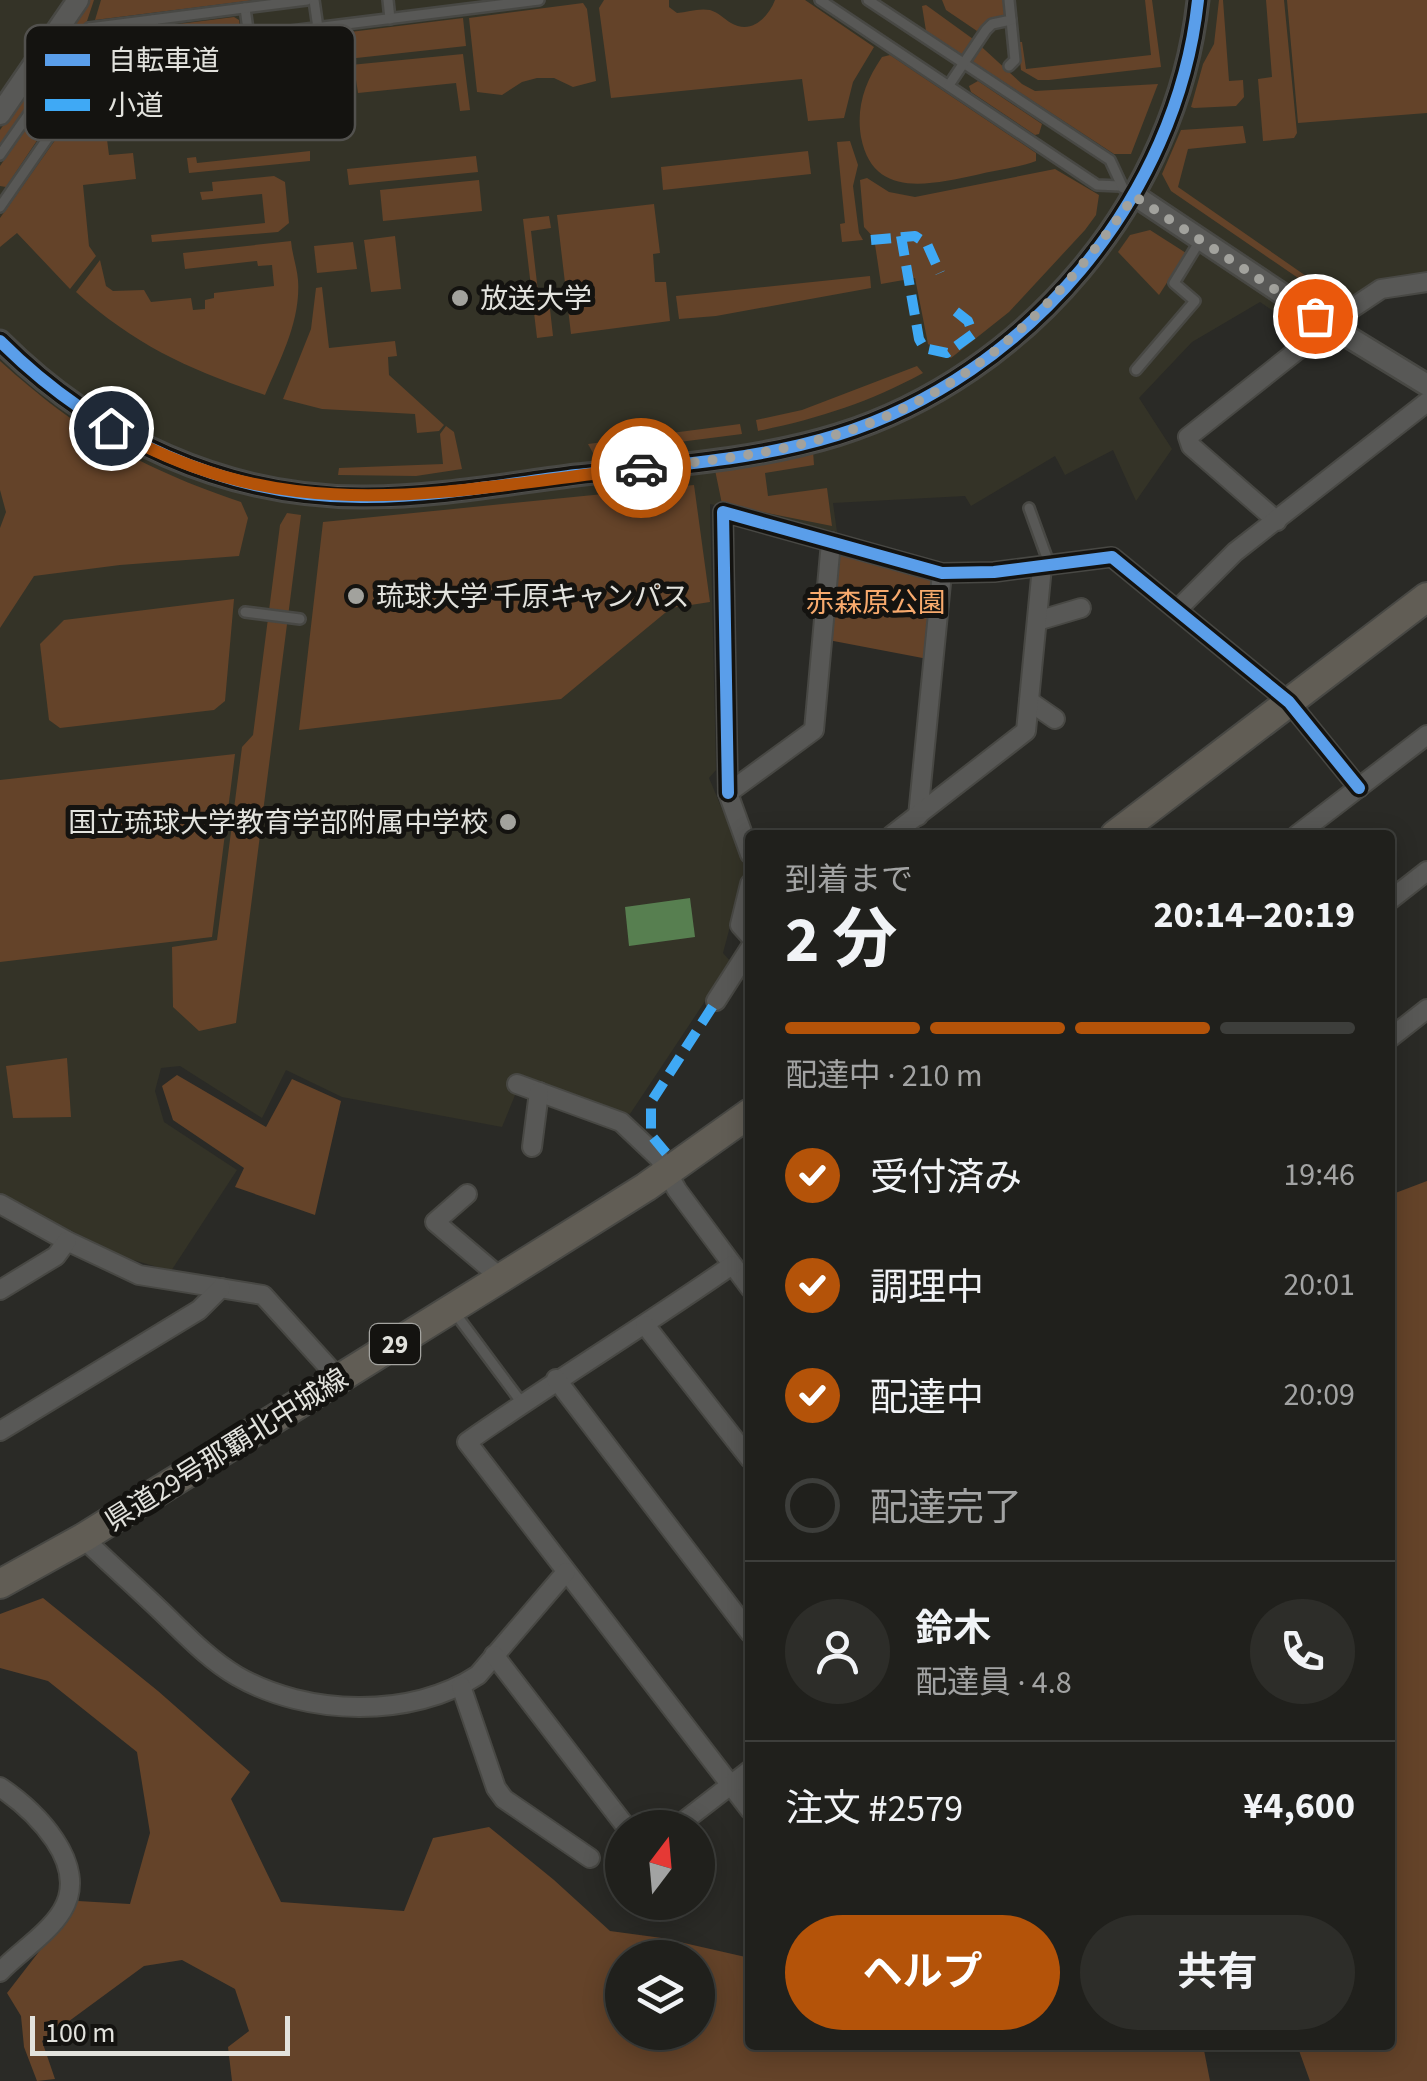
<!DOCTYPE html>
<html lang="ja">
<meta charset="utf-8">
<style>
body{margin:0;font-family:"Source Sans 3","Noto Sans JP",sans-serif;background:#2d2d29;color:#f1f3f6;height:100vh;display:flex;flex-direction:column;font-size:38px;white-space:nowrap}
*{box-sizing:border-box;margin:0}
p{font-size:32px;color:#a2a3a3}
.icon{flex:none;width:55px;height:55px;fill:none;stroke:currentColor;stroke-width:2;stroke-linecap:round;stroke-linejoin:round}
.map{position:relative;flex:1;overflow:hidden}
.drawer{position:absolute;left:745px;top:830px;width:650px;height:1220px;display:flex;flex-direction:column;background:#20201c;border-radius:10px;box-shadow:0 5px 25px #0003,0 0 0 2px #3d3e3b}
.drawer>*{flex:none}
.needle{width:65px;rotate:16deg}
.buttons{position:absolute;left:605px;top:1810px;display:grid;gap:20px}
.buttons a{display:grid;place-items:center;width:110px;height:110px;border-radius:50%;background:#20201c;box-shadow:0 5px 25px #0003,0 0 0 2px #3d3e3b;font-size:50px}
.scale{position:absolute;left:30px;bottom:25px;width:260px;box-sizing:border-box;padding-left:10px;border:5px solid #e2e2dd;border-top:0;font-size:28px;line-height:35px;white-space:nowrap;color:#e2e2dd;-webkit-text-stroke:8px #141310;paint-order:stroke}
.pin{position:absolute;display:grid;place-items:center;width:85px;height:85px;color:#fff;margin:-42px;border:5px solid #fff;border-radius:50%;box-shadow:0 2px 10px #0007}
.courier{position:absolute;display:grid;place-items:center;width:100px;height:100px;margin:-50px;border:8px solid #b45309;border-radius:50%;background:#fff;color:#222;box-shadow:0 2px 12px #0007}
.overview em{font-style:normal;font-weight:700}
.overview div{display:flex;flex-direction:column-reverse}
.overview{display:flex;align-items:center;justify-content:space-between;height:170px;padding:0 40px}
h1{font-size:65px;font-weight:700;line-height:75px}
.bar{display:grid;grid-template-columns:repeat(4,1fr);gap:15px 10px;align-content:center;height:120px;padding:0 40px}
.bar i{height:12px;border-radius:8px;background:#3d3e3b}
.bar .active{background:#b45309}
.bar p{grid-column:span 4}
.line{display:flex;align-items:center;gap:25px;padding:0 40px;border-top:2px solid #3d3e3b}
.line div{flex:1}
.round{display:grid;place-items:center;flex:none;width:105px;height:105px;border-radius:52px;background:#2d2d29}
ol{padding:0 40px;list-style:none}
li{display:flex;align-items:center;gap:30px;height:110px}
li p{margin-inline-start:auto}
li .icon{padding:10px;border-radius:50%;background:#b45309;color:#fff;stroke-width:4}
li:last-child{color:#a2a3a3}
li i{width:55px;height:55px;border:5px solid #3d3e3b;border-radius:50%}
.button{display:flex;gap:20px;margin-top:auto;padding:20px 40px}
.button a{flex:1;height:115px;border-radius:60px;background:#b45309;color:#fff;font-size:40px;font-weight:700;line-height:115px;text-align:center}
.button a+a{background:#2d2d29;color:#f1f3f6}
.map>svg:first-child{display:block}
.built{fill:#343327}
.green{fill:#644329;fill-rule:evenodd}
.water{fill:#577f50}
.lines{fill:none;stroke-linecap:round;stroke-linejoin:round}
.service-casing{stroke:#484844;stroke-width:14}
.minor-casing{stroke:#484844;stroke-width:22}
.tertiary-casing{stroke:#484844;stroke-width:25}
.primary-casing{stroke:#484844;stroke-width:32}
.service{stroke:#585856;stroke-width:9}
.minor{stroke:#585856;stroke-width:18}
.tertiary{stroke:#585856;stroke-width:20}
.primary{stroke:#615d55;stroke-width:28}
.quiet{stroke:#3fa9f5;stroke-width:10;stroke-dasharray:20 10;stroke-linecap:butt}
.cycleway-casing{stroke:#141310;stroke-width:19}
.cycleway{stroke:#5a9eea;stroke-width:12}
.done{stroke:#a2a29d;stroke-width:10;stroke-dasharray:0 18}
.route{stroke:#b45309;stroke-width:12}
.poi-dot{fill:#a2a29d;stroke:#141310;stroke-width:4}
.labels{text-anchor:middle;stroke-width:10;stroke-linejoin:round;paint-order:stroke}
.shield{fill:#141310;stroke:#a4a4a0;stroke-width:2.5}
.shield-label{font-size:25px;font-weight:bold;fill:#e2e2dd}
.poi-label{font-size:28px;fill:#e2e2dd;stroke:#141310;text-anchor:start}
.park-label{font-size:28px;fill:#f8aa6d;stroke:#141310}
.street-label{font-size:28px;fill:#e2e2dd;stroke:#141310}
.key{fill:#141310;stroke:#52514e;stroke-width:2.5}
.key-label{font-size:28px;fill:#e2e2dd}
</style>
<div class="map">
<svg width="1427" height="2081" viewBox="0 0 1427 2081">
<rect width="100%" height="100%" fill="#2a2a26"/>
<!-- built -->
<polygon class="built" points="0,0 1427,0 1427,275 1378,282 1304,332 1260,302 1192,342 1139,398 1172,449 1136,501 1113,450 1065,475 1055,456 971,506 965,496 833,503 837,532 710,504 716,770 709,778 746,866 723,953 731,962 630,1114 522,1078 502,1127 342,1097 286,1070 262,1118 180,1066 161,1068 155,1091 164,1122 237,1170 171,1271 126,1258 0,1195"/>
<!-- green -->
<g class="green">
<polygon points="90,0 94,0 87,21 0,144 0,130"/>
<polygon points="101,0 255,0 95,20"/>
<path d="M604 0H669V7L677 13C688 12 698 8 710 10 719 13 723 18 731 23 751 35 768 18 775 0H805L874 47 853 82 844 118 808 121 802 79 611 98 599 8Z"/>
<polygon points="942,0 1006,0 1007,14 987,20 977,31 946,10"/>
<polygon points="1145,0 1152,0 1161,67 1049,80 1038,80 1021,70 1018,42 1022,42 1026,69 1151,55"/>
<polygon points="1219,0 1223,0 1229,81 1243,80 1244,97 1236,106 1194,108 1191,107 1203,64 1214,44"/>
<polygon points="1266,0 1284,0 1297,133 1294,138 1263,141 1258,79 1272,77"/>
<polygon points="1287,0 1427,0 1427,113 1298,123"/>
<polygon points="583,3 587,9 596,81 573,87 554,78 537,78 522,82 502,95 477,92 469,18"/>
<polygon points="926,5 973,39 1022,84 1035,91 1158,84 1131,154 1114,154 926,31 922,6"/>
<polygon points="234,17 239,20 240,27 236,31 166,40 161,36 163,26"/>
<polygon points="463,18 466,46 329,61 326,35"/>
<polygon points="316,37 319,62 119,83 112,98 113,110 104,116 109,155 133,153 136,179 83,185 89,246 96,256 70,289 17,233 0,247 0,218 111,61"/>
<polygon points="463,54 470,110 460,111 456,83 358,93 355,73 331,75 330,67"/>
<path d="M890 55 1036 153V161C1017 168 996 170 976 175 931 184 873 200 861 137 856 107 865 82 882 57Z"/>
<polygon points="978,81 1042,124 1039,134 1035,135 971,92 969,86"/>
<polygon points="33,118 39,118 46,127 6,187 0,186 0,166"/>
<polygon points="1243,126 1246,143 1188,149 1178,187 1342,301 1339,306 1171,191 1162,174 1181,130"/>
<polygon points="850,141 858,165 853,186 859,233 863,240 842,242 840,224 845,223 837,142"/>
<polygon points="310,151 310,161 189,173 187,158 196,157 197,163"/>
<polygon points="808,151 811,174 663,190 661,167"/>
<polygon points="476,156 478,172 349,185 347,169"/>
<polygon points="1055,169 1099,195 1096,215 1085,230 1009,312 951,358 928,344 915,278 881,284 874,238 864,227 860,180 867,178 889,192 915,197"/>
<polygon points="274,176 285,182 289,223 278,232 152,242 151,235 265,223 262,194 202,200 200,192 213,191 212,182"/>
<polygon points="479,180 482,211 383,221 380,190"/>
<polygon points="654,204 660,253 653,254 655,282 666,282 670,321 571,334 557,215"/>
<polygon points="549,216 551,228 531,231 540,309 550,309 553,336 537,338 523,219"/>
<polygon points="1150,230 1186,253 1159,295 1118,252 1130,235"/>
<polygon points="395,236 401,289 371,292 364,240"/>
<path d="M291 241C292 254 297 267 298 280 301 321 280 359 265 395 190 370 136 346 76 292L100 260 106 286 113 291 144 290 151 302 191 298 193 310 205 309V300L214 298V293L274 286 272 265 258 266 257 261 185 269 183 253Z"/>
<polygon points="353,242 357,269 317,273 314,246"/>
<polygon points="870,276 871,288 716,316 679,319 676,296"/>
<polygon points="322,287 329,348 395,341 397,356 388,357 389,375 444,425 439,431 417,433 415,414 322,409 283,399 311,329 316,288"/>
<path d="M0 361C79 432 140 468 241 502L248 518 239 556 120 565 34 576 0 628V528L6 512 0 490Z"/>
<path d="M917 366 923 373C870 402 817 419 758 431L756 420 802 410Z"/>
<polygon points="740,424 742,434 593,453 588,444"/>
<polygon points="446,426 454,432 462,469 416,476 338,475 339,468 443,464 440,434"/>
<polygon points="813,451 814,465 765,473 768,496 827,488 832,526 722,504 715,470"/>
<polygon points="694,485 710,602 671,608 561,699 299,730 323,522"/>
<polygon points="287,513 301,515 236,1023 199,1031 173,1007 172,947 217,940 242,747 253,735 280,525"/>
<polygon points="831,542 942,573 933,660 823,639"/>
<polygon points="234,599 225,701 214,710 60,728 49,720 40,644 64,620"/>
<polygon points="235,754 212,937 0,962 0,780"/>
<polygon points="67,1058 71,1117 13,1118 6,1066"/>
<polygon points="177,1075 266,1127 292,1079 341,1101 315,1215 235,1187 244,1168 173,1120 162,1086"/>
<polygon points="1427,1181 1427,2081 1310,2081 1297,2045 1390,2045 1390,1195"/>
<path d="M43 1598 158 1691 250 1772 231 1799 281 1902 404 1911 433 1838 489 1827 554 1880 610 1931 662 1938 750 1958V2045H858L866 2050 870 2045H1203L1210 2081H232L228 2047 249 2031 235 1989 182 1960 144 1966 42 2041 55 2079 37 2081 24 2047 21 2016 7 1993 78 1901 130 1904 150 1833 137 1752 48 1681 0 1668V1614ZM622 1958H698V2032H622Z"/>
</g>
<!-- water -->
<polygon class="water" points="690,898 695,937 629,946 625,907"/>
<g class="lines">
<defs>
<g id="service">
<polyline points="314,0 318,28"/>
<polyline points="388,0 390,19"/>
<polyline points="820,0 1097,185 1120,186"/>
<polyline points="868,0 1110,160 1123,188"/>
<polyline points="245,8 249,37"/>
<polyline points="153,20 156,48"/>
<polyline points="89,28 106,54"/>
<polyline points="1009,66 1015,60 1011,20"/>
<polyline points="949,85 986,30 992,24 1011,20 1009,0"/>
<polyline points="35,106 59,122"/>
<polyline points="0,155 89,28 307,0"/>
<polyline points="0,207 106,54 539,0"/>
<polyline points="1136,370 1195,301 1174,283 1201,239"/>
<polyline points="1029,508 1050,566"/>
<polyline points="245,612 300,619"/>
<polyline points="455,1313 522,1403"/>
</g>
<g id="minor">
<polyline points="1277,521 1191,446 1188,437 1342,315 1381,289 1427,282"/>
<polyline points="1178,609 1235,552 1427,402"/>
<polyline points="1037,621 1081,608"/>
<polyline points="1029,701 1055,719"/>
<polyline points="728,793 723,512 942,573 994,572 1112,557 1289,702 1359,788"/>
<polyline points="918,816 942,573"/>
<polyline points="892,835 1026,731 1042,567"/>
<polyline points="1297,835 1427,735"/>
<polyline points="750,854 728,793 814,730 831,542"/>
<polyline points="750,884 740,925 750,936"/>
<polyline points="1390,900 1427,871"/>
<polyline points="716,1001 750,948"/>
<polyline points="1390,1038 1427,1009"/>
<polyline points="517,1084 621,1122 659,1158 677,1190 750,1288"/>
<polyline points="532,1147 539,1092"/>
<polyline points="467,1194 435,1222 501,1278"/>
<polyline points="0,1204 67,1241 139,1275 263,1295 339,1379"/>
<path d="M732 1265C645 1326 554 1381 467 1442L750 1810"/>
<polyline points="0,1290 56,1256 67,1241"/>
<polyline points="645,1325 750,1459"/>
<polyline points="556,1379 750,1633"/>
<polyline points="0,1431 199,1310 221,1288"/>
<path d="M83 1538C109 1563 136 1587 161 1611 185 1634 208 1659 237 1676 306 1716 412 1719 478 1675L566 1572"/>
<polyline points="494,1655 627,1828"/>
<polyline points="461,1686 496,1788 504,1799 590,1858"/>
<path d="M0 1787C34 1810 91 1864 62 1911 48 1934 19 1952 0 1972"/>
<polyline points="675,1828 750,1770"/>
</g>
<g id="tertiary">
<polyline points="0,114 78,0"/>
<polyline points="1134,195 1329,325 1427,385"/>
<path d="M0 341C97 438 226 498 365 497 435 497 506 484 576 475 662 466 753 461 837 435 1027 376 1177 198 1198 0"/>
</g>
<g id="primary">
<polyline points="1115,835 1427,597"/>
<polyline points="0,1584 83,1538 501,1278 646,1187 750,1113"/>
</g>
</defs>
<!-- service casing -->
<use href="#service" class="service-casing"/>
<!-- minor casing -->
<use href="#minor" class="minor-casing"/>
<!-- tertiary casing -->
<use href="#tertiary" class="tertiary-casing"/>
<!-- primary casing -->
<use href="#primary" class="primary-casing"/>
<!-- service -->
<use href="#service" class="service"/>
<!-- minor -->
<use href="#minor" class="minor"/>
<!-- tertiary -->
<use href="#tertiary" class="tertiary"/>
<!-- primary -->
<use href="#primary" class="primary"/>
<!-- quiet -->
<g class="quiet">
<polyline points="901,236 919,339 924,348 947,353 973,334 968,321 949,306"/>
<polyline points="871,240 915,236 927,244 940,273"/>
<polyline points="666,1153 651,1135 651,1102 716,1001"/>
</g>
<defs>
<g id="cycleway">
<path d="M0 341C97 438 226 498 365 497 435 497 506 484 576 475 662 466 753 461 837 435 1027 376 1177 198 1198 0"/>
<polyline points="728,793 723,512 942,573 994,572 1112,557 1289,702 1359,788"/>
</g>
</defs>
<!-- cycleway casing -->
<use href="#cycleway" class="cycleway-casing"/>
<!-- cycleway -->
<use href="#cycleway" class="cycleway"/>
</g>
<g class="lines">
<!-- done -->
<path class="done" d="M641 468C698 462 758 456 814 441 958 404 1052 315 1134 196L1315 316"/>
<!-- route -->
<path class="route" d="M111 428C290 532 448 490 641 468"/>
</g>
<!-- markers -->
<g class="poi-dot">
<circle cx="460" cy="298" r="10"/>
<circle cx="356" cy="596" r="10"/>
<circle cx="508" cy="822" r="10"/>
</g>
<g class="labels">
<!-- shield labels -->
<rect class="shield" x="370" y="1324" width="50" height="40" rx="8"/>
<g class="shield-label">
<text x="395" y="1353">29</text>
</g>
<!-- poi labels -->
<g class="poi-label">
<text x="480" y="308">放送大学</text>
<text x="376" y="606">琉球大学 千原キャンパス</text>
<text x="488" y="832" text-anchor="end">国立琉球大学教育学部附属中学校</text>
</g>
<!-- park labels -->
<g class="park-label">
<text x="876" y="612">赤森原公園</text>
</g>
<!-- street labels -->
<g class="street-label">
<text transform="translate(226 1449) rotate(-32)" y="10">県道29号那覇北中城線</text>
</g>
</g>
<!-- legend -->
<rect x="25" y="25" width="330" height="115" rx="15" class="key"/>
<rect x="45" y="54" width="45" height="12" fill="#5a9eea"/>
<rect x="45" y="99" width="45" height="12" fill="#3fa9f5"/>
<g class="key-label">
<text x="108" y="70">自転車道</text>
<text x="108" y="115">小道</text>
</g>
</svg>
<div class="buttons">
<a><svg class="needle" viewBox="-14 -14 28 28"><path d="M0-13l5 13h-10z" fill="#e53935"/><path d="M0 13l5-13h-10z" fill="#a2a3a3"/></svg></a>
<a><svg class="icon" aria-label="layers" viewBox="0 0 24 24"><path d="M12 4l9 5-9 5-9-5zM3 14l9 5 9-5"/></svg></a>
</div>
<div class="scale">100 m</div>
<div class="pin" style="left:1315px;top:316px;background:#ea580c"><svg class="icon" aria-label="bag" viewBox="0 0 24 24"><path d="M5 8h14l-1 12H6zM9 8a3 3 0 0 1 6 0"/></svg></div>
<div class="pin" style="left:111px;top:428px;background:#1f2937"><svg class="icon" aria-label="home" viewBox="0 0 24 24"><path d="M3 11l9-7 9 7M6 9v11h12V9"/></svg></div>
<div class="courier" style="left:641px;top:468px"><svg class="icon" aria-label="car" viewBox="0 0 24 24"><path d="M5 17H2v-5l4-1 3-4h7l3 4 3 1v5h-3M9 17h6M6 11h13"/><circle cx="7" cy="17" r="2"/><circle cx="17" cy="17" r="2"/></svg></div>
<section class="drawer">
<div class="overview"><div><h1>2 分</h1><p>到着まで</p></div><em>20:14–20:19</em></div>
<div class="bar"><i class="active"></i><i class="active"></i><i class="active"></i><i></i><p>配達中 · 210 m</p></div>
<ol>
<li><svg class="icon" aria-label="check" viewBox="0 0 24 24"><path d="M5 12l5 5 9-10"/></svg>受付済み<p>19:46</p></li>
<li><svg class="icon" aria-label="check" viewBox="0 0 24 24"><path d="M5 12l5 5 9-10"/></svg>調理中<p>20:01</p></li>
<li><svg class="icon" aria-label="check" viewBox="0 0 24 24"><path d="M5 12l5 5 9-10"/></svg>配達中<p>20:09</p></li>
<li><i></i>配達完了</li>
</ol>
<div class="line" style="height:180px"><a class="round"><svg class="icon" aria-label="person" viewBox="0 0 24 24"><circle cx="12" cy="8" r="4"/><path d="M4 21q1-7 8-7t8 7"/></svg></a><div><b>鈴木</b><p>配達員 · 4.8</p></div><a class="round"><svg class="icon" aria-label="phone" viewBox="0 0 24 24"><path d="M5 4h4l2 5-3 2q2 4 5 5l2-3 5 2v4C11 20 4 13 5 4z"/></svg></a></div>
<div class="line" style="height:130px"><div>注文 #2579</div><b>¥4,600</b></div>
<div class="button"><a>ヘルプ</a><a>共有</a></div>
</section>
</div>
